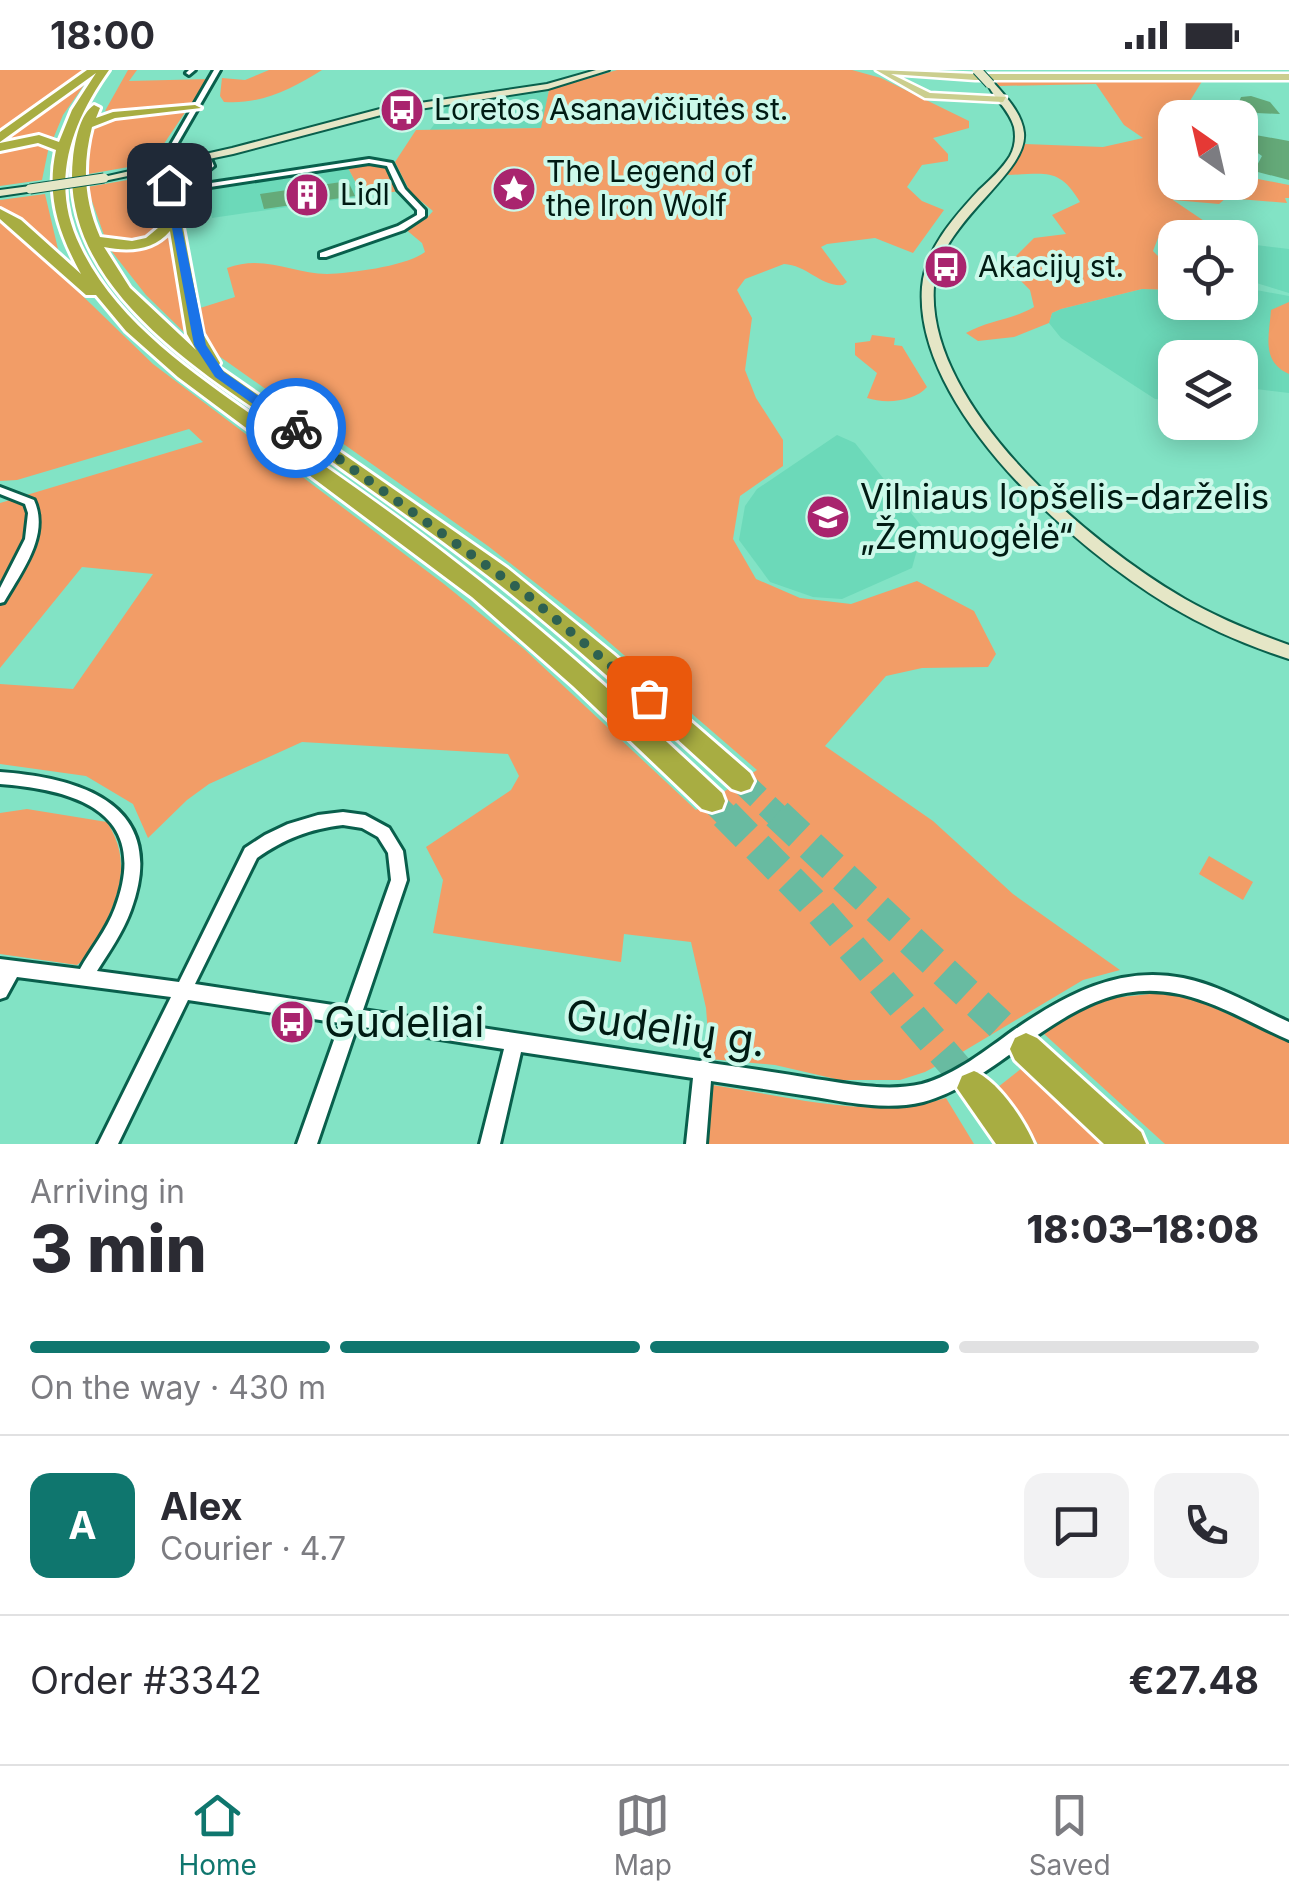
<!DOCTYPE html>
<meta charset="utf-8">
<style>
body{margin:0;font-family:Inter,sans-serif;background:#f2f2f3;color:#2b2b33;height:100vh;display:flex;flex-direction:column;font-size:38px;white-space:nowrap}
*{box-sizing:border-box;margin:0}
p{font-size:32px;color:#7c7c81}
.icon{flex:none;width:55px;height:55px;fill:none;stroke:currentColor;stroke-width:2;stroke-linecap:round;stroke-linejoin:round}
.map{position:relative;height:1074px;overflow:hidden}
.drawer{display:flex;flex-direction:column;background:#fff;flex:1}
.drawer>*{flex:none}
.needle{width:65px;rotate:326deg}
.fabs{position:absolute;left:1158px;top:30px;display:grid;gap:20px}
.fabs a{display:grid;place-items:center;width:100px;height:100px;border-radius:20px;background:#fff;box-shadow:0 5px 25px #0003;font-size:50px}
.pin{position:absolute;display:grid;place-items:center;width:85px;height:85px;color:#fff;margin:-42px;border-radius:20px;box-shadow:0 5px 15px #0006}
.courier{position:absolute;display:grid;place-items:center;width:100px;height:100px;margin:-50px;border:8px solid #1a73e8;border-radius:50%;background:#fff;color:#222;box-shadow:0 2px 12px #0007}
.summary em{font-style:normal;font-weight:800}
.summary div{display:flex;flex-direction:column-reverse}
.summary{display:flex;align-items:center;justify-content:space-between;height:170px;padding:0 30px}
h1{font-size:65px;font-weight:800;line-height:75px}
.bar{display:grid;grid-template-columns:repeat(4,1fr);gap:15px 10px;align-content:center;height:120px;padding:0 30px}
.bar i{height:12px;border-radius:8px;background:#e1e1e2}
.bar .active{background:#0f766e}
.bar p{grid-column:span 4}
.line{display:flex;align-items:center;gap:25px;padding:0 30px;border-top:2px solid #e1e1e2}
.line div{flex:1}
.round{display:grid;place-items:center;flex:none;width:105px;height:105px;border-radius:20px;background:#f2f2f3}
.status{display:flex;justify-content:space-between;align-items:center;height:70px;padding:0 50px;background:#fff;direction:ltr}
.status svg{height:28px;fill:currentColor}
.dock{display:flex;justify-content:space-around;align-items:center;height:140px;border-top:2px solid #e1e1e2;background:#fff;font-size:28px;color:#7c7c81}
.dock a{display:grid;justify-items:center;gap:5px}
.dock .active{color:#0f766e}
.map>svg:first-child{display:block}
.built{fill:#6cd9b9}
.green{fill:#f29d67}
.building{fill:#65aa79}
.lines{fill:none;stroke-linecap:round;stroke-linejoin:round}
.highway-tunnel-far1{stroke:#68bba1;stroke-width:24;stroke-dasharray:24 12;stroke-linecap:butt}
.highway-tunnel{stroke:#68bba1;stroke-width:31;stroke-dasharray:31 15;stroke-linecap:butt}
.street-casing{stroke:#095f4c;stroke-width:6}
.secondary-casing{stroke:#095f4c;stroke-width:4}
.primary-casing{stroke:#fff;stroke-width:5}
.highway-casing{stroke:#fff;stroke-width:6}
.street{fill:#fff;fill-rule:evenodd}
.secondary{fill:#e5e6c6;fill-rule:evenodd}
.primary{fill:#cbce8e;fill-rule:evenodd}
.highway{fill:#a8ad42;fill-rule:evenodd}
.secondary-bridge-casing{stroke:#095f4c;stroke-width:11;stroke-linecap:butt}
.secondary-bridge{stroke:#e5e6c6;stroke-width:9}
.route{fill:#1a73e8}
.done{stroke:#2e6151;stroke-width:10;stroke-dasharray:0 18}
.labels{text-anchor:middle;stroke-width:8;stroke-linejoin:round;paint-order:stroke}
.far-poi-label{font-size:30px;fill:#001b13;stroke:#ccf9ea;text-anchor:start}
.poi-label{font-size:35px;fill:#001b13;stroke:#ccf9ea;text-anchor:start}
.near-poi-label{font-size:42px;fill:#001b13;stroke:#ccf9ea;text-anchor:start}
.near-street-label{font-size:42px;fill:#001b13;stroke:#ccf9ea}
</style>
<div class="status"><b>18:00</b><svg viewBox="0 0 49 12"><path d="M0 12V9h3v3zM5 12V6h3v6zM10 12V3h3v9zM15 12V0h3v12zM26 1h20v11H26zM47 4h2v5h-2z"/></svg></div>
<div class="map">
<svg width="1289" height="1074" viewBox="0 0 1289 1074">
<rect width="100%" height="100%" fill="#82e3c5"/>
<!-- built -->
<g class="built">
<polygon points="549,20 542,58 430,60 449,34"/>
<polygon points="347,96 363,126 212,148 206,117"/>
<polygon points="1240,173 1289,179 1289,223 1240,208"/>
<polygon points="1240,217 1289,226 1289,323 1240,317 1240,288 1175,288 1175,330 1155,329 1061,268 1049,253 1052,243 1061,239 1142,219 1175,220 1175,232 1240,232"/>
<polygon points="837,365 855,373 923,458 912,498 842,529 813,527 770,512 739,470 745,436 757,419"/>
</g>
<!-- green -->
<g class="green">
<polygon points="0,0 92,0 0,64"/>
<polygon points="128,0 137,0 129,11 209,9 194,35 105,41"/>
<path d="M269 0H322C292 19 260 35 224 32L220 26 222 8 245 10Z"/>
<path d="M617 0H852L881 8 969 51V58L933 68 948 84V91L922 95 907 117 922 131 944 140 913 183 875 168 827 174 821 177 847 212 843 215C821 217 807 195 784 194L745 209 737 220 752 248 745 300 756 328 783 370V396L740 426 733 469 756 509 800 528 851 534 917 511 974 541 996 584 988 597 922 598 886 606 825 676 933 751 1013 824 1120 900 1083 910 964 981 925 1002 900 1010H840L775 995 710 989 706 938 691 872 624 864 621 892 433 863 443 810 426 777 511 720 519 706 508 684 302 672 209 714 187 730 148 768 133 734 86 706 0 694V614L73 619 153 504 82 497 0 598V433L203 372 189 359 17 410 0 411V146L153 294 444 514 524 579 696 740 757 700 588 554 488 476 209 279 197 239 235 227 227 198C264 184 294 204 327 204 352 203 407 196 425 182L422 173 404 158 426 149 433 141 410 122 395 92 416 60 541 58 549 20Z"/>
<polygon points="89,8 63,45 53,69 28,68 0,75 12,61"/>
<path d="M1204 8 1185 39 1209 47 1175 48V112H1240V96L1253 108 1289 115V128H1285L1287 133 1226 128 1219 134 1173 130 1213 157 1215 166 1171 164 1158 168 1153 181 1175 203V220L1142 219 1061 239 1052 243 1049 253 1014 267 978 271 966 263C988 250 1012 250 1034 237L1030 220 1009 199V193L1034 168 1066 164 1052 145 1080 132C1059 97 1046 104 1007 105L1025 74 1103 77 1143 68 1124 55 1096 14 999 16 995 10Z"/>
<polygon points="186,41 151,93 89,104 89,76 96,52 112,47"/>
<polygon points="29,71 49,76 42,110 0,116 0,82"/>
<polygon points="378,92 387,94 400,121 363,126 347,96"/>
<polygon points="139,108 153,111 158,163 136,173 105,168 87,117"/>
<path d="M45 124 58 179C36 168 23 147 0 139V130Z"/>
<polygon points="172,161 190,265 188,266 146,225 109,178 162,168"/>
<path d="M1289 232V304C1261 291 1269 267 1271 240Z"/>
<path d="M872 265 895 268 894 275 902 276 927 317C914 332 885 334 867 328L877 303 855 285V273L870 271Z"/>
<path d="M27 739 107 752C132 791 120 825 100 864 93 876 89 887 77 895L0 884V743Z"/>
<polygon points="1209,786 1253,812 1243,830 1199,804"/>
<polygon points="1160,923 1191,928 1289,970 1289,1074 1165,1074 1043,963 1102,929"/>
<polygon points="1022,998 1102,1074 1038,1074 998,1017"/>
<path d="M712 1015C787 1026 873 1051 946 1028L974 1074H708Z"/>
</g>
<!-- building -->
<g class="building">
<polygon points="1251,26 1270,32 1280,44 1235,42 1241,27"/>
<polygon points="1250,64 1289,71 1289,110 1254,101 1262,86 1245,74"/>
<polygon points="348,111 355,126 264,139 260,124"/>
</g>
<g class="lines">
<!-- highway-tunnel-far1 -->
<g class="highway-tunnel-far1">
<polyline points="741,711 779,747"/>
<polyline points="712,731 728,747"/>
</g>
<!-- highway-tunnel -->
<g class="highway-tunnel">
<polyline points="725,744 811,831 974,1018"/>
<polyline points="777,744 1026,979"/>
</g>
<defs>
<g id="street">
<polygon points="189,0 195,0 189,5 186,3"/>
<polygon points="214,0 220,0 164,97 159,98 158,97"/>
<polygon points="207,85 210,87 214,96 199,108 211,113 369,89 392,93 405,119 425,140 425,146 404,160 326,187 320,187 320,183 398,156 417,145 417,140 398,120 387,96 369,93 210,117 193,111 166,117 166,113 192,107 207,95 204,87"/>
<path d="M0 417 34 430C50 465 22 501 4 532L0 533V518L25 469 28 443 25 434 0 424Z"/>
<path d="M0 702C84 708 169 736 131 840 123 862 109 882 97 901L179 912 245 778 265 765 288 754 318 745 343 742 365 745 389 758 403 781 407 810 363 940 700 991 703 990 710 993C745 998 780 1003 815 1009 850 1014 887 1022 922 1014 955 1005 986 980 1014 960 1065 925 1119 895 1183 908 1220 915 1255 937 1289 952V970C1261 958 1234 942 1206 932 1128 902 1077 937 1016 980 988 1000 957 1023 923 1032 886 1041 846 1032 809 1026 777 1021 744 1016 711 1011L706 1074H686L693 1008 521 982 500 1074H480L504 979 357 956 317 1074H297L340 953 188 930 118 1074H98L171 927 17 907 6 927 0 929V889L80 899C91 879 107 860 115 838 151 743 78 720 0 714ZM343 755 362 758 378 767 388 783 391 810 346 937 195 914 257 788C284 769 309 759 343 755Z"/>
</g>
<g id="secondary">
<polygon points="596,0 609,0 548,19 381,45 233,84 104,111 99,108 232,78 380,39 547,14"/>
<path d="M987 12H993C1006 27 1022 43 1024 63 1028 105 939 151 934 216 925 336 1091 475 1185 529 1218 548 1253 562 1289 575V589C1248 576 1207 558 1170 536 1076 480 913 338 922 217 925 179 954 147 979 120 990 110 1002 99 1010 86 1015 77 1016 67 1014 57 1009 39 992 27 987 12Z"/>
<polygon points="30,116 35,119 34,121 0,126 0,120"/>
</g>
<polygon id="primary" points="876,0 975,4 1289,4 1289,10 975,10 891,4 930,23 1006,27 1003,32 925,28"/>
<g id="highway">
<path d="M87 0H109C71 53 49 113 80 176 117 254 195 304 263 353 327 398 392 442 453 490 547 562 635 642 722 723L725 731 722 739 712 742 702 739 573 616 472 527 178 307 126 261 96 225H86L0 149V139L21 150 81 204C59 163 46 127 56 80L38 73 0 81V73L39 65 59 72 72 40 96 3 0 72V62Z"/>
<path d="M94 35 100 38 96 48 113 42 195 35 201 38 115 48 92 57C82 95 84 131 100 167L132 171 146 168 158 158 154 135 165 132 155 97 165 94 175 115 203 264 220 293 218 297 507 498 613 584 750 703 754 711 750 719 741 722 732 719C653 647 575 574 491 508 433 463 373 421 313 378 219 313 58 224 73 88 75 71 80 44 94 35ZM170 161 187 264 196 280 130 218 104 177C128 182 153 181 170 161Z"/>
<polygon points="1026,963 1037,968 1141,1062 1146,1074 1104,1074 1015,990 1010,979 1015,968"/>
<path d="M974 1001C998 1011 1024 1050 1034 1074H996L957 1018 962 1006Z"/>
</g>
</defs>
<!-- street casing -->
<use href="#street" class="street-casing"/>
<!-- secondary casing -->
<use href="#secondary" class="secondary-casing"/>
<!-- primary casing -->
<use href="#primary" class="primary-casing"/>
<!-- highway casing -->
<use href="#highway" class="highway-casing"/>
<!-- street -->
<use href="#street" class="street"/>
<!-- secondary -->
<use href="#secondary" class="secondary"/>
<!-- primary -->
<use href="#primary" class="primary"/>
<!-- highway -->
<use href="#highway" class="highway"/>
<defs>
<g id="secondary-bridge">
<polyline points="977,0 990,14"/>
<polyline points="30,119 104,108"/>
</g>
</defs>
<!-- secondary-bridge casing -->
<use href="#secondary-bridge" class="secondary-bridge-casing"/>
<!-- secondary-bridge -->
<use href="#secondary-bridge" class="secondary-bridge"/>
</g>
<!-- route -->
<polygon class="route" points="169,112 173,115 206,275 224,302 300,355 300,361 291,361 215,307 194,275 164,115"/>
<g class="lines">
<!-- done -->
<polyline class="done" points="296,358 526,524 649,628"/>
</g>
<!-- icons -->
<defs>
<symbol id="bus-disc" viewBox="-11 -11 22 22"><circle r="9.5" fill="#a9246e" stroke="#ccf9ea"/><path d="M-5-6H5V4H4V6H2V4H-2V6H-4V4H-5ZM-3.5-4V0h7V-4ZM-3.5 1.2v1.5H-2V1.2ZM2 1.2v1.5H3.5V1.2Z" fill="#fff"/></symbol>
<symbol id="sight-disc" viewBox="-11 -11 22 22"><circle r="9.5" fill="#a9246e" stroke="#ccf9ea"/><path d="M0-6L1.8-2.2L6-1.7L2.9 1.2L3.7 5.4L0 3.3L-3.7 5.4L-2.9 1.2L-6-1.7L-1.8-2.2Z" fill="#fff"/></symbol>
<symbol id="building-disc" viewBox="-11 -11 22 22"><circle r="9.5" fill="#a9246e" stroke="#ccf9ea"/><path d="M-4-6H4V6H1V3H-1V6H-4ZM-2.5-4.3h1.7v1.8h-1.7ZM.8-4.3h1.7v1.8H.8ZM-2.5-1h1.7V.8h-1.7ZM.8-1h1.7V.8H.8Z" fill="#fff"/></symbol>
<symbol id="school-disc" viewBox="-11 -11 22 22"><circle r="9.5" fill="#a9246e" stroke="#ccf9ea"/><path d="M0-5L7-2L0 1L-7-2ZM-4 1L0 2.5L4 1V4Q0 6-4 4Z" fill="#fff"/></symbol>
</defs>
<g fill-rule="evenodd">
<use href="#bus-disc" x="377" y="15" width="50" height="50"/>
<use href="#sight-disc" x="489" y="94" width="50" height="50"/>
<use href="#building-disc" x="282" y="100" width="50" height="50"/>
<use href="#bus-disc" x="921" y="172" width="50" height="50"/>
<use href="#school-disc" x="803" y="422" width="50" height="50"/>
<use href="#bus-disc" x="267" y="927" width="50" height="50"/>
</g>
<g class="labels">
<!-- far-poi labels -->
<g class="far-poi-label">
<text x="434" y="50">Loretos Asanavičiūtės st.</text>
<text x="546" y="112">The Legend of<tspan x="546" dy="34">the Iron Wolf</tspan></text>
<text x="340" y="135">Lidl</text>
<text x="978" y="207">Akacijų st.</text>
</g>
<!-- poi labels -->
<g class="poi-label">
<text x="860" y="439">Vilniaus lopšelis-darželis<tspan x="860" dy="40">„Žemuogėlė“</tspan></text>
</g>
<!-- near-poi labels -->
<g class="near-poi-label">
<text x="324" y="967">Gudeliai</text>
</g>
<!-- near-street labels -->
<g class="near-street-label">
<text transform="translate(666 958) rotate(8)" y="15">Gudelių g.</text>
</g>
</g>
</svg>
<div class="fabs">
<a><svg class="needle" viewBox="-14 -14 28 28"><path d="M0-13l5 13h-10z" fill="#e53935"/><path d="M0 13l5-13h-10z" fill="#7c7c81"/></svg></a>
<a><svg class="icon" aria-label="locate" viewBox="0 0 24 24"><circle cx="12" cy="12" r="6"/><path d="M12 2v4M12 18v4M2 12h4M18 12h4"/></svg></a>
<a><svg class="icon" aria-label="layers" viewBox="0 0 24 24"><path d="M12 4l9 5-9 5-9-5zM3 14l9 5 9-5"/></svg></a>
</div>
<div class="pin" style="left:649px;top:628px;background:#ea580c"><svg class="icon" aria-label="bag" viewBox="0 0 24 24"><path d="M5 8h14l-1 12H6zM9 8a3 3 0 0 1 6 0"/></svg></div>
<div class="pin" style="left:169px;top:115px;background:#1f2937"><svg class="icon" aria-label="home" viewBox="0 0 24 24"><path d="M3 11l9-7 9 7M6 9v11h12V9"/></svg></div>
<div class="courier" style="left:296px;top:358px"><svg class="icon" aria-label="bike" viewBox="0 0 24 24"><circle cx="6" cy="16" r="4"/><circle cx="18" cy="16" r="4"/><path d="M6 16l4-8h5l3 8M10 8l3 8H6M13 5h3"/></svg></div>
</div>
<section class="drawer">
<div class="summary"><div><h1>3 min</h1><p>Arriving in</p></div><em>18:03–18:08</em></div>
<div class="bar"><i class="active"></i><i class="active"></i><i class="active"></i><i></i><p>On the way · 430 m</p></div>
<div class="line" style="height:180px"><b class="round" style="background:#0f766e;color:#fff">A</b><div><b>Alex</b><p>Courier · 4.7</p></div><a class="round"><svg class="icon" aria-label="chat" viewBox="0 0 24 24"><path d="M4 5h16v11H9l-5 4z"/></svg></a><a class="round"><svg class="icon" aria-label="phone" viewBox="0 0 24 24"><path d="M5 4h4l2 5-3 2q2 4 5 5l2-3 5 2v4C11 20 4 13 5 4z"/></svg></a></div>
<div class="line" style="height:130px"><div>Order #3342</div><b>€27.48</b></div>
</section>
<nav class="dock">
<a class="active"><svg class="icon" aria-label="home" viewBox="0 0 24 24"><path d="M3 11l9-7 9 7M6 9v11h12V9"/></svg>Home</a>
<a><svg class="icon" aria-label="map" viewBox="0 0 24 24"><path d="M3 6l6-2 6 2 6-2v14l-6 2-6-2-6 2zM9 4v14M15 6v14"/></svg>Map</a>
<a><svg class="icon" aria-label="saved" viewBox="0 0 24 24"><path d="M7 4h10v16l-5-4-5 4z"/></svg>Saved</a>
</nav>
